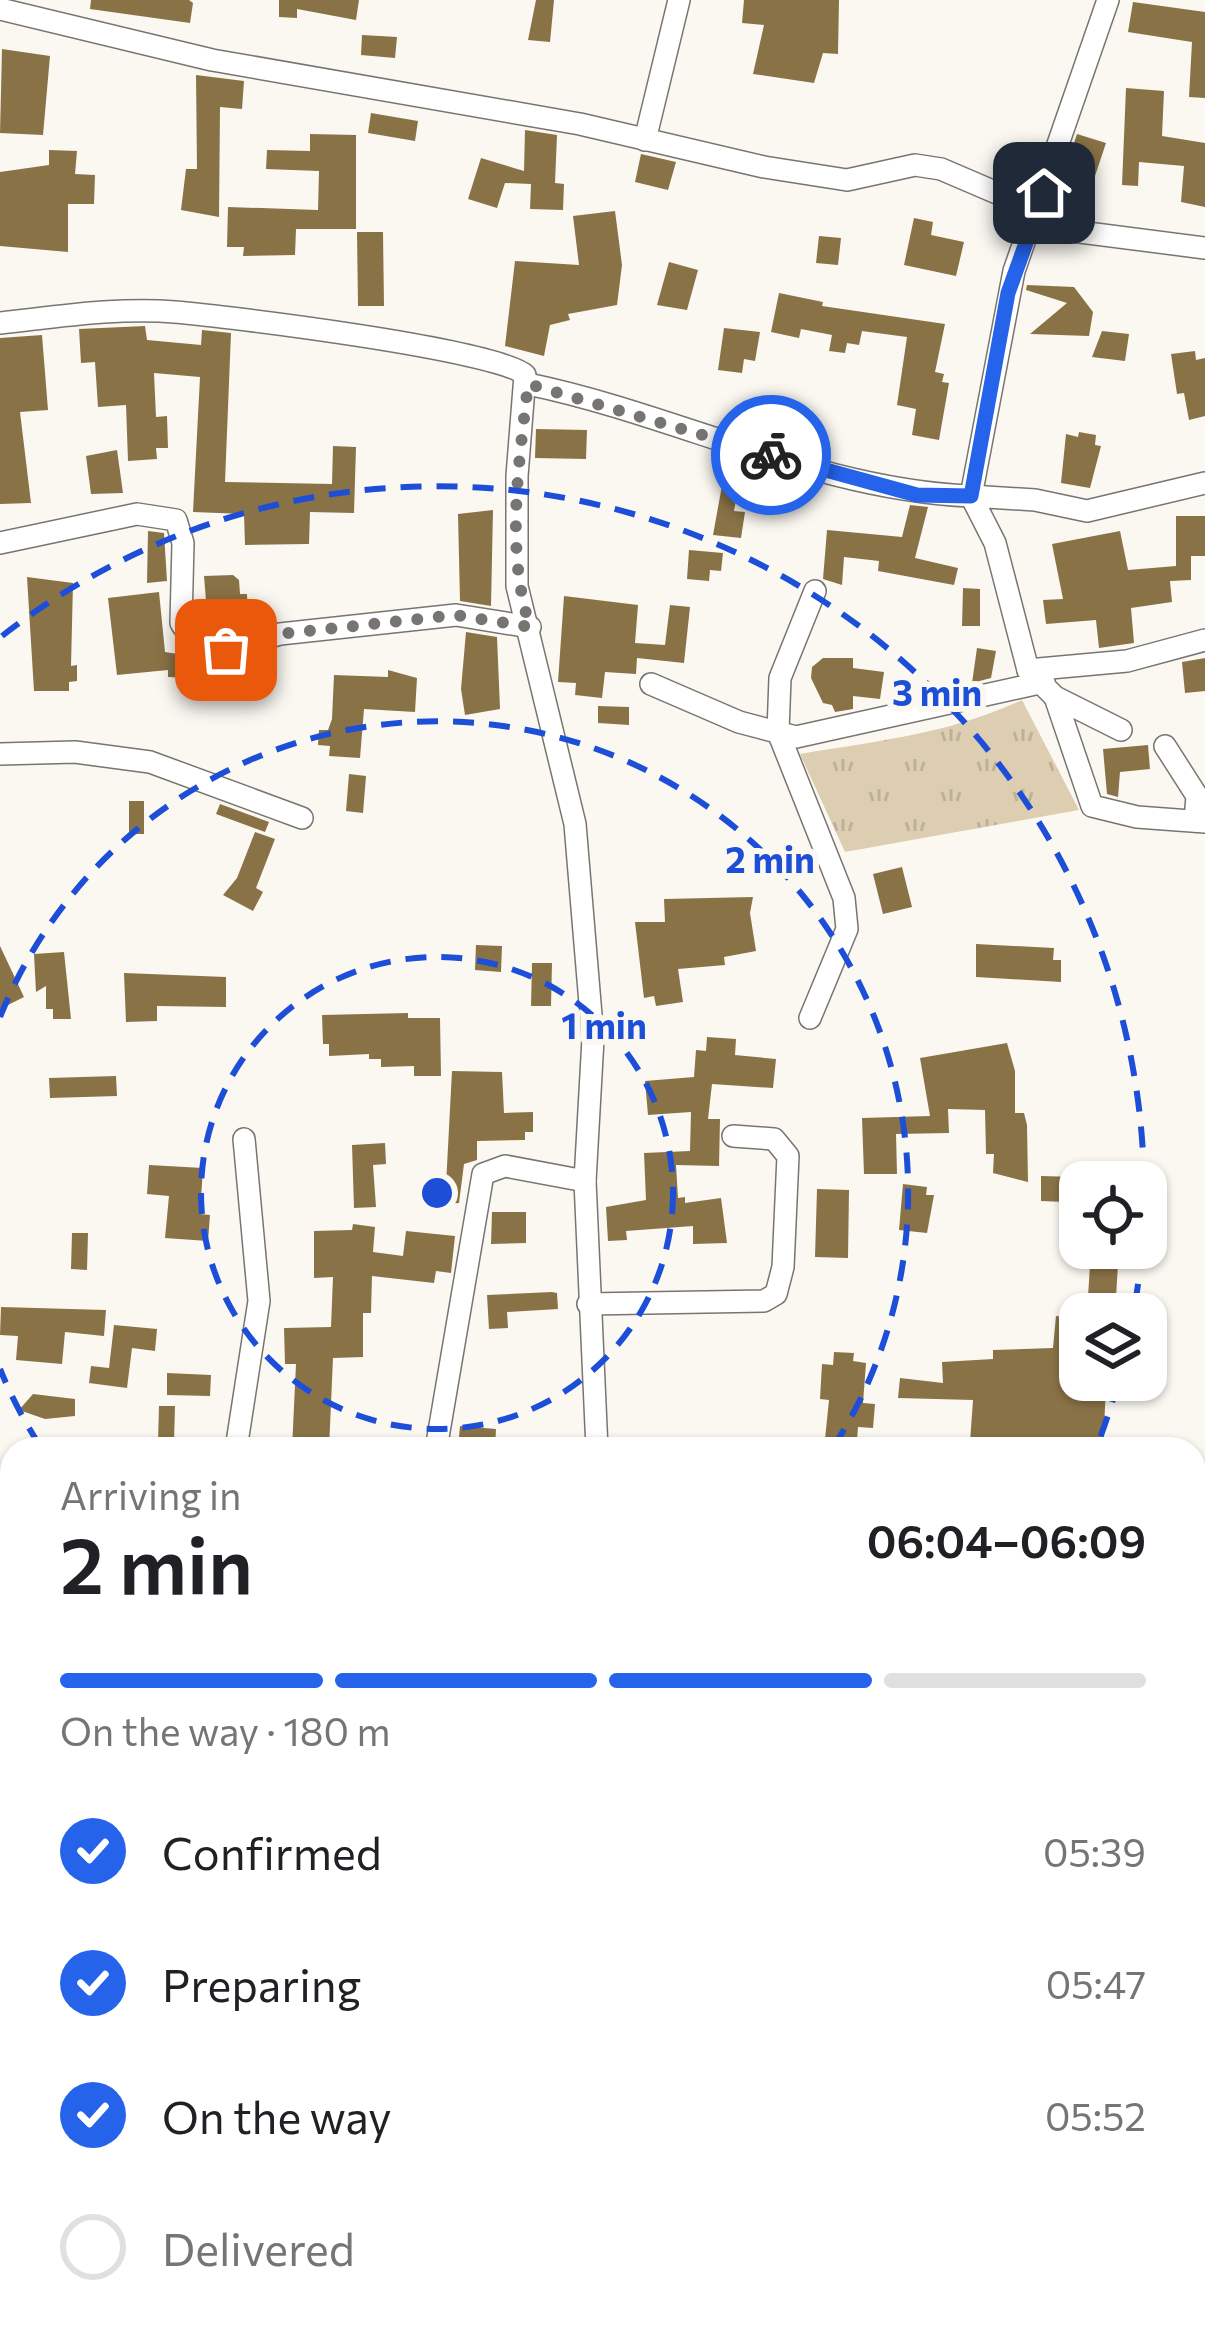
<!DOCTYPE html>
<meta charset="utf-8">
<style>
body{margin:0;font-family:Commissioner,sans-serif;background:#f6f6f6;color:#202124;height:100vh;display:flex;flex-direction:column;font-size:45px;white-space:nowrap}
*{box-sizing:border-box;margin:0}
p{font-size:39px;color:#757577}
.icon{flex:none;width:66px;height:66px;fill:none;stroke:currentColor;stroke-width:2;stroke-linecap:round;stroke-linejoin:round}
.map{position:relative;flex:1;overflow:hidden}
.details{position:absolute;left:0px;top:1437px;width:1206px;height:900px;display:flex;flex-direction:column;background:#fff;border-radius:36px 36px 0 0;box-shadow:0 3px 9px #0004}
.details>*{flex:none}
.tools{position:absolute;left:1059px;top:1161px;display:grid;gap:24px}
.tools a{display:grid;place-items:center;width:108px;height:108px;border-radius:24px;background:#fff;box-shadow:0 3px 9px #0004;font-size:60px}
.pin{position:absolute;display:grid;place-items:center;width:102px;height:102px;color:#fff;margin:-51px;border-radius:24px;box-shadow:0 6px 18px #0006}
.courier{position:absolute;display:grid;place-items:center;width:120px;height:120px;margin:-60px;border:9px solid #2563eb;border-radius:50%;background:#fff;color:#222;box-shadow:0 3px 15px #0007}
.overview em{font-style:normal;font-weight:600}
.overview div{display:flex;flex-direction:column-reverse}
.overview{display:flex;align-items:center;justify-content:space-between;height:204px;padding:0 60px}
h1{font-size:78px;font-weight:600;line-height:90px}
.bar{display:grid;grid-template-columns:repeat(4,1fr);gap:18px 12px;align-content:center;height:144px;padding:0 60px}
.bar i{height:15px;border-radius:9px;background:#e0e0e0}
.bar .on{background:#2563eb}
.bar p{grid-column:span 4}
ol{padding:0 60px;list-style:none}
li{display:flex;align-items:center;gap:36px;height:132px}
li p{margin-inline-start:auto}
li .icon{padding:12px;border-radius:50%;background:#2563eb;color:#fff;stroke-width:4}
li:last-child{color:#757577}
li i{width:66px;height:66px;border:6px solid #e0e0e0;border-radius:50%}
.map>svg:first-child{display:block}
.grass{fill:url(#grass-tufts)}
.building{fill:#8a7247}
.lines{fill:none;stroke-linecap:round;stroke-linejoin:round}
.minor-casing{stroke:#787571;stroke-width:24}
.minor{stroke:#fff;stroke-width:21}
.done{stroke:#777572;stroke-width:12;stroke-dasharray:0 21.6}
.route{stroke:#2563eb;stroke-width:15}
.ring{fill:none;stroke:#1d4ed8;stroke-width:6;stroke-dasharray:21 15}
.centre{fill:#1d4ed8;stroke:#fbf8f2;stroke-width:6}
.ring-label{font-size:36px;text-anchor:middle;font-weight:bold;fill:#1d4ed8;stroke:#fbf8f2;stroke-width:12;stroke-linejoin:round;paint-order:stroke}
</style>
<div class="map">
<svg width="1205" height="2337" viewBox="0 0 1205 2337">
<defs>
<pattern id="grass-tufts" width="24" height="20" patternUnits="userSpaceOnUse" patternTransform="scale(3)"><rect width="24" height="20" fill="#ddceb2"/><path d="M3 7l-1-3M5 7V3M7 7l1-3M15 17l-1-3M17 17v-4M19 17l1-3" fill="none" stroke="#beb199"/></pattern>
</defs>
<rect width="100%" height="100%" fill="#fbf8f2"/>
<!-- grass -->
<path class="grass" d="M1022 700 1079 810 845 852 800 754C878 741 949 734 1022 700Z"/>
<!-- building -->
<g class="building">
<polygon points="91,0 189,0 193,3 190,23 90,9"/>
<polygon points="279,0 359,0 356,20 297,9 297,18 279,17"/>
<polygon points="536,0 554,0 550,42 528,40"/>
<polygon points="744,0 839,0 838,54 823,53 814,83 753,74 764,25 742,23"/>
<polygon points="1133,2 1205,12 1205,98 1189,97 1192,42 1128,32"/>
<polygon points="362,35 397,37 395,58 361,55"/>
<polygon points="2,49 50,56 43,135 0,133"/>
<polygon points="196,75 244,81 242,109 220,107 219,217 181,210 186,169 197,169"/>
<polygon points="1126,88 1164,91 1162,136 1205,143 1205,207 1181,202 1184,166 1139,162 1138,186 1122,185"/>
<polygon points="371,113 418,121 415,141 368,133"/>
<polygon points="525,130 557,135 555,183 564,184 563,210 530,209 531,184 505,183 497,208 468,199 481,158 524,171"/>
<polygon points="310,134 356,135 356,229 296,229 295,255 243,256 244,247 227,247 228,207 318,210 319,171 266,169 267,150 310,151"/>
<polygon points="1077,134 1106,143 1095,176 1081,171 1077,176 1066,210 1053,206"/>
<polygon points="49,150 77,151 75,174 95,175 94,204 68,204 68,252 0,246 0,172 49,165"/>
<polygon points="641,154 676,162 668,190 635,182"/>
<polygon points="615,211 622,265 617,305 568,314 570,320 550,325 544,356 505,346 515,261 579,265 573,216"/>
<polygon points="914,218 933,222 931,235 964,242 956,276 904,265"/>
<polygon points="357,232 383,232 384,306 358,306"/>
<polygon points="819,236 841,238 838,265 816,263"/>
<polygon points="669,262 698,270 687,310 657,305"/>
<polygon points="1027,285 1074,287 1093,312 1089,336 1030,334 1067,303 1026,290"/>
<polygon points="779,293 823,302 822,306 945,324 935,372 944,374 942,382 949,383 939,440 912,435 916,409 897,405 907,337 862,331 859,345 847,343 845,353 829,351 832,335 801,329 799,338 771,332"/>
<polygon points="145,326 147,340 201,345 202,330 231,333 225,482 332,484 333,446 356,447 354,513 310,512 309,544 245,545 244,514 193,512 200,377 154,373 156,417 167,416 168,448 156,448 157,459 128,461 126,405 98,407 95,362 81,363 79,329"/>
<polygon points="724,328 760,332 755,361 744,359 742,373 718,370"/>
<polygon points="1102,331 1129,334 1125,361 1092,357"/>
<polygon points="42,335 48,410 20,412 31,503 0,504 0,338"/>
<polygon points="1195,351 1196,360 1205,358 1205,416 1189,420 1184,393 1177,394 1171,354"/>
<polygon points="536,429 587,430 586,459 535,458"/>
<polygon points="1079,432 1096,435 1095,445 1101,446 1090,488 1061,483 1066,434 1078,437"/>
<polygon points="117,450 123,493 91,494 86,456"/>
<polygon points="727,458 743,463 734,511 745,512 741,538 713,535"/>
<polygon points="910,505 928,507 915,558 958,568 954,585 878,571 879,561 844,557 842,585 823,579 827,530 902,537"/>
<polygon points="493,510 491,606 460,601 458,514"/>
<polygon points="1176,516 1205,516 1205,556 1191,556 1191,580 1170,581 1172,602 1131,608 1134,643 1099,648 1096,620 1046,624 1043,600 1063,599 1052,544 1120,531 1128,570 1176,566"/>
<polygon points="148,531 164,533 167,581 147,583"/>
<polygon points="689,550 723,553 721,571 710,570 709,581 687,579"/>
<polygon points="233,575 239,580 240,594 247,594 248,614 230,615 231,621 199,617 198,601 206,601 204,576"/>
<polygon points="27,577 73,583 71,666 77,665 77,681 69,682 69,691 34,691"/>
<polygon points="963,588 980,589 980,626 962,626"/>
<polygon points="159,592 165,652 190,656 190,678 168,677 168,670 117,675 108,598"/>
<polygon points="564,596 638,605 635,643 665,645 670,605 690,607 684,663 637,658 636,674 605,672 602,698 575,695 576,683 558,682"/>
<polygon points="466,632 497,637 500,709 465,715 461,689"/>
<polygon points="977,648 996,651 991,678 972,683"/>
<polygon points="823,658 853,658 853,668 884,672 880,699 853,696 853,709 835,712 832,705 823,703 811,678 812,667"/>
<polygon points="1205,658 1205,691 1185,693 1182,662"/>
<polygon points="388,670 417,678 415,712 364,709 360,758 329,756 330,746 318,745 319,730 328,730 332,719 334,675 388,677"/>
<polygon points="598,706 629,707 629,725 598,723"/>
<polygon points="1148,745 1150,769 1120,772 1118,797 1107,794 1103,749"/>
<polygon points="349,774 366,776 363,813 346,811"/>
<rect x="129" y="801" width="15" height="33"/>
<polygon points="220,804 269,822 265,832 216,814"/>
<polygon points="255,832 275,839 256,888 263,892 253,911 223,895 237,878"/>
<polygon points="902,867 912,907 883,914 873,874"/>
<polygon points="753,897 750,913 756,951 724,957 725,965 678,969 683,1002 656,1006 654,996 644,998 635,922 665,922 664,899"/>
<polygon points="976,944 1054,948 1053,960 1061,960 1061,982 976,977"/>
<polygon points="476,945 502,946 501,972 475,970"/>
<polygon points="0,946 24,997 0,1009"/>
<polygon points="64,952 71,1019 53,1019 53,1009 46,1009 46,986 36,992 34,954"/>
<polygon points="532,963 552,963 551,1006 531,1006"/>
<polygon points="124,973 226,977 226,1007 157,1006 157,1021 126,1022"/>
<polygon points="408,1013 408,1018 440,1018 441,1076 414,1076 414,1066 381,1067 381,1059 369,1059 369,1054 329,1056 329,1044 323,1044 322,1015"/>
<polygon points="707,1037 736,1039 735,1055 776,1059 773,1088 712,1084 708,1119 720,1119 719,1166 676,1165 678,1198 685,1197 685,1203 721,1198 727,1243 693,1244 693,1226 626,1231 627,1240 608,1241 606,1207 646,1200 644,1153 690,1151 691,1112 648,1115 645,1081 694,1077 696,1050 706,1051"/>
<polygon points="1007,1043 1015,1071 1015,1113 1024,1113 1027,1125 1028,1182 993,1173 994,1154 986,1154 985,1110 948,1109 949,1133 896,1134 897,1174 864,1174 862,1118 930,1116 920,1058"/>
<polygon points="452,1071 502,1072 504,1113 533,1112 533,1132 525,1132 525,1140 477,1141 477,1160 464,1164 459,1203 445,1204"/>
<polygon points="116,1076 117,1096 50,1098 49,1078"/>
<polygon points="385,1143 386,1164 373,1165 376,1207 354,1208 352,1145"/>
<polygon points="149,1165 203,1168 200,1214 210,1215 208,1241 165,1238 169,1196 147,1194"/>
<polygon points="1041,1176 1076,1177 1076,1195 1066,1195 1065,1202 1041,1201"/>
<polygon points="903,1184 927,1187 926,1195 934,1195 927,1233 899,1230"/>
<polygon points="817,1189 849,1190 848,1258 815,1257"/>
<polygon points="492,1212 526,1212 526,1243 491,1244"/>
<polygon points="353,1224 375,1227 373,1252 403,1256 406,1231 455,1236 451,1273 436,1271 434,1283 372,1276 371,1313 363,1313 363,1357 333,1358 329,1449 292,1449 296,1364 285,1364 284,1328 331,1327 333,1277 314,1278 314,1231 352,1230"/>
<polygon points="72,1233 88,1233 87,1270 71,1269"/>
<polygon points="1091,1248 1119,1248 1115,1314 1087,1314"/>
<polygon points="552,1292 557,1293 558,1309 507,1312 508,1328 489,1329 487,1295"/>
<polygon points="1,1307 106,1310 104,1336 65,1332 62,1364 16,1360 18,1336 0,1335"/>
<polygon points="1056,1316 1080,1318 1077,1340 1072,1340 1072,1384 1106,1386 1103,1449 970,1442 973,1400 898,1398 900,1378 943,1383 942,1362 993,1359 993,1350 1053,1348"/>
<polygon points="114,1325 157,1329 155,1351 132,1348 127,1388 89,1383 91,1366 109,1368"/>
<polygon points="834,1352 854,1353 853,1361 866,1363 863,1403 875,1404 873,1428 858,1427 857,1441 825,1439 829,1400 820,1399 822,1364 833,1365"/>
<polygon points="167,1373 211,1375 210,1396 167,1395"/>
<polygon points="33,1394 75,1399 75,1416 45,1419 19,1410"/>
<polygon points="159,1406 175,1406 174,1442 158,1442"/>
<polygon points="460,1426 496,1429 495,1449 458,1449"/>
</g>
<g class="lines">
<defs>
<g id="minor">
<polyline points="0,9 212,60 580,124 764,167 847,180 915,165 941,169 1011,199 1034,220"/>
<polyline points="645,140 679,0"/>
<polyline points="1033,226 1205,248"/>
<path d="M0 323C56 317 118 307 175 312 225 316 501 350 525 375L517 476V586L575 824 593 1039 585 1181 597 1449"/>
<path d="M528 384C678 415 818 490 971 496L1014 271 1108 0"/>
<polyline points="0,543 137,514 176,520 183,543 181,623 193,641 209,648 227,650 280,634 456,615 530,627"/>
<polyline points="1028,670 1127,661 1205,640"/>
<polyline points="651,684 739,722 796,737 1044,682"/>
<polyline points="1055,697 1092,806 1137,817 1205,822"/>
<polyline points="1121,730 1055,697 1028,670 995,543 971,496 1035,500 1087,511 1205,483"/>
<polyline points="1165,746 1197,796 1195,821"/>
<polyline points="0,754 75,752 150,762 302,818"/>
<polyline points="810,1018 847,929 844,898 778,732 780,678 815,591"/>
<polyline points="588,1304 764,1301 776,1294 783,1267 788,1156 774,1139 733,1136"/>
<polyline points="236,1449 259,1301 244,1139"/>
<polyline points="436,1449 483,1174 505,1166 585,1181"/>
<polyline points="1194,1506 1205,1491"/>
<polyline points="1194,1797 1205,1844"/>
<polyline points="0,1809 12,1789"/>
<polyline points="0,1895 12,1899"/>
<polyline points="1194,2284 1205,2287"/>
<polyline points="38,2337 39,2325"/>
<polyline points="415,2337 420,2325"/>
<polyline points="1065,2337 1068,2325"/>
</g>
</defs>
<!-- minor casing -->
<use href="#minor" class="minor-casing"/>
<!-- minor -->
<use href="#minor" class="minor"/>
</g>
<g class="lines">
<!-- done -->
<path class="done" d="M226 650 280 634 456 615 530 627C505 548 519 465 528 384L771 455"/>
<!-- route -->
<polyline class="route" points="771,455 917,495 971,496 1008,293 1044,193"/>
</g>
<!-- distance rings -->
<g class="ring">
<circle cx="437" cy="1193" r="236"/>
<path d="M40 1446A471 471 0 0 1 0 1369M0 1017A471 471 0 1 1 834 1446"/>
<path d="M1142 1248A707 707 0 0 1 1134 1310M1118 1382A707 707 0 0 1 1097 1446M2 636A707 707 0 0 1 1144 1181"/>
</g>
<circle cx="437" cy="1193" r="18" class="centre"/>
<g class="ring-label">
<text x="937" y="706">3 min</text>
<text x="770" y="873">2 min</text>
<text x="604" y="1039">1 min</text>
</g>
</svg>
<div class="tools">
<a><svg class="icon" aria-label="locate" viewBox="0 0 24 24"><circle cx="12" cy="12" r="6"/><path d="M12 2v4M12 18v4M2 12h4M18 12h4"/></svg></a>
<a><svg class="icon" aria-label="layers" viewBox="0 0 24 24"><path d="M12 4l9 5-9 5-9-5zM3 14l9 5 9-5"/></svg></a>
</div>
<div class="pin" style="left:226px;top:650px;background:#ea580c"><svg class="icon" aria-label="bag" viewBox="0 0 24 24"><path d="M5 8h14l-1 12H6zM9 8a3 3 0 0 1 6 0"/></svg></div>
<div class="pin" style="left:1044px;top:193px;background:#1f2937"><svg class="icon" aria-label="home" viewBox="0 0 24 24"><path d="M3 11l9-7 9 7M6 9v11h12V9"/></svg></div>
<div class="courier" style="left:771px;top:455px"><svg class="icon" aria-label="bike" viewBox="0 0 24 24"><circle cx="6" cy="16" r="4"/><circle cx="18" cy="16" r="4"/><path d="M6 16l4-8h5l3 8M10 8l3 8H6M13 5h3"/></svg></div>
<section class="details">
<div class="overview"><div><h1>2 min</h1><p>Arriving in</p></div><em>06:04–06:09</em></div>
<div class="bar"><i class="on"></i><i class="on"></i><i class="on"></i><i></i><p>On the way · 180 m</p></div>
<ol>
<li><svg class="icon" aria-label="check" viewBox="0 0 24 24"><path d="M5 12l5 5 9-10"/></svg>Confirmed<p>05:39</p></li>
<li><svg class="icon" aria-label="check" viewBox="0 0 24 24"><path d="M5 12l5 5 9-10"/></svg>Preparing<p>05:47</p></li>
<li><svg class="icon" aria-label="check" viewBox="0 0 24 24"><path d="M5 12l5 5 9-10"/></svg>On the way<p>05:52</p></li>
<li><i></i>Delivered</li>
</ol>
</section>
</div>
